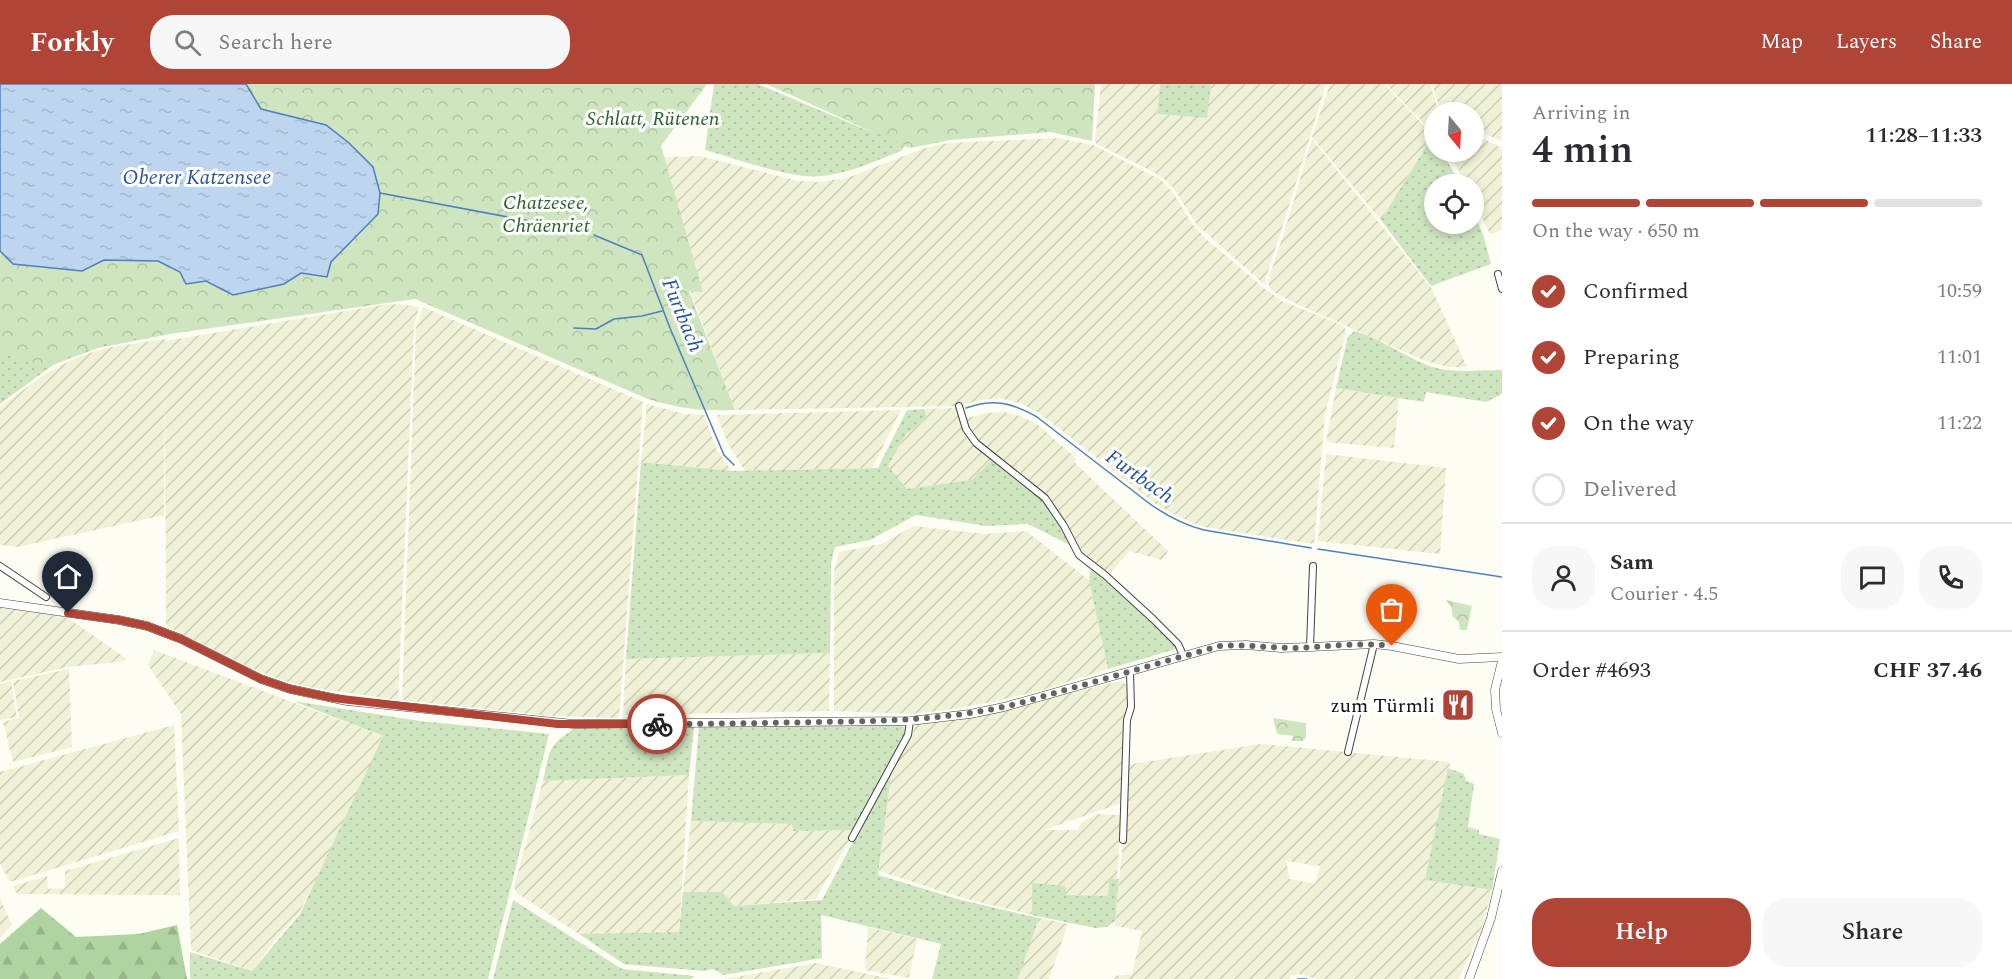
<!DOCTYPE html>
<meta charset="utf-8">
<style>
body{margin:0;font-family:Spectral,serif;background:#f7f7f7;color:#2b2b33;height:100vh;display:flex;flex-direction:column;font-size:22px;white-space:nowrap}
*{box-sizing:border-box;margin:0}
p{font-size:20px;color:#7c7c81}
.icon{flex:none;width:33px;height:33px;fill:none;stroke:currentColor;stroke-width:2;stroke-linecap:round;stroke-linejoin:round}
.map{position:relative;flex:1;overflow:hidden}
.details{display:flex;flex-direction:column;background:#fff;width:510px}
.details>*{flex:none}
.needle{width:39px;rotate:162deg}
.tools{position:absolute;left:1424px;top:18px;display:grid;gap:12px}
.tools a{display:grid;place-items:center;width:60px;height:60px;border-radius:50%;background:#fff;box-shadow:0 3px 9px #0003;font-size:30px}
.pin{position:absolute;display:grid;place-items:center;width:51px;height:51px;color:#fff;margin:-62px -26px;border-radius:50% 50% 50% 0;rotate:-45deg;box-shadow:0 0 6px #0007}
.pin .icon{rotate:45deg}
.courier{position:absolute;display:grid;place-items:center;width:60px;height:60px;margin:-30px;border:4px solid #b04437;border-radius:50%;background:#fff;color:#222;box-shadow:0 2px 8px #0007}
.overview em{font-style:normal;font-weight:600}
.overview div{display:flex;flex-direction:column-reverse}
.overview{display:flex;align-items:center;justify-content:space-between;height:102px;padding:0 30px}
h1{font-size:39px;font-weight:600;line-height:45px}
.bar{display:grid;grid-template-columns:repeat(4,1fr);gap:9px 6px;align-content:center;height:72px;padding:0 30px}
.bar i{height:8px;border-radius:4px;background:#e1e1e2}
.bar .selected{background:#b04437}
.bar p{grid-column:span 4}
.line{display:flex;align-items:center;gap:15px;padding:0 30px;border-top:2px solid #e1e1e2}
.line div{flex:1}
.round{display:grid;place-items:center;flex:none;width:63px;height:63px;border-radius:24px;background:#f7f7f7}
ol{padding:0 30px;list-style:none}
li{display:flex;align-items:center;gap:18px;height:66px}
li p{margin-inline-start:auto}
li .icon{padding:6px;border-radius:50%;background:#b04437;color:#fff;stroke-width:4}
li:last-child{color:#7c7c81}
li i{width:33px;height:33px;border:3px solid #e1e1e2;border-radius:50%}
.action{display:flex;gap:12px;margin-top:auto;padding:12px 30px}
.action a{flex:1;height:69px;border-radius:24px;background:#b04437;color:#fff;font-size:24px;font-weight:600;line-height:69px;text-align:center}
.action a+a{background:#f7f7f7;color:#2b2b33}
header{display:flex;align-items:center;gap:36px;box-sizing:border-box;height:84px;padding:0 30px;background:#b04437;color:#fff}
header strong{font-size:28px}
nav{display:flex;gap:33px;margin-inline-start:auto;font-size:21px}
.search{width:420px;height:54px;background:#f7f7f7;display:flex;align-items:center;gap:15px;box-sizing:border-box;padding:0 21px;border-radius:24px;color:#7c7c81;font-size:22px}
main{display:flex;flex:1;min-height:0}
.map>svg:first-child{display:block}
.farmland{fill:url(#farmland-furrows);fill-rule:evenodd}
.grass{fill:url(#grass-dots)}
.forest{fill:url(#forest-firs)}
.park{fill:url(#park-crowns)}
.water{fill:url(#water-ripples);stroke:#4d80be;stroke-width:1.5}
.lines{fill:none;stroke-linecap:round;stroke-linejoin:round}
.stream{stroke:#4d80be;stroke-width:1.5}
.minor-casing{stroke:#434343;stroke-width:8}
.tertiary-casing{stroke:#434343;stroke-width:9}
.minor{stroke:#fff;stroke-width:6}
.tertiary{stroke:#fff;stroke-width:8}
.done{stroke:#636360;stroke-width:6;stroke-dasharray:0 10.8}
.route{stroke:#b04437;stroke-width:8}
.labels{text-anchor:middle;stroke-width:6;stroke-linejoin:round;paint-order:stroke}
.park-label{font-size:20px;font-style:italic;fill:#2a6027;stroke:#fff}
.poi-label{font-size:20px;fill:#101010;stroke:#fff;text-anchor:end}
.water-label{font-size:21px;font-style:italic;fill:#275393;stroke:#fff}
</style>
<header>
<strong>Forkly</strong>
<div class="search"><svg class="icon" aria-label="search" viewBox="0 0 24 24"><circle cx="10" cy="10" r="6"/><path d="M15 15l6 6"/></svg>Search here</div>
<nav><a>Map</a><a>Layers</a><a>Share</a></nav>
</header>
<main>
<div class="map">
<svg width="1502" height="895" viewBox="0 0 1502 895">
<defs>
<pattern id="farmland-furrows" width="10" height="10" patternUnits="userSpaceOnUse" patternTransform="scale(1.5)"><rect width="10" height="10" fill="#f0f1d6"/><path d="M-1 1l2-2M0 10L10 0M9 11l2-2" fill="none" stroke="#cdceb7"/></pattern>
<pattern id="grass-dots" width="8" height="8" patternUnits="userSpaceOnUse" patternTransform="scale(1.5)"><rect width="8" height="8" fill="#cee5c0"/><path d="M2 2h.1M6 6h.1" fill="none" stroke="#b0c3a4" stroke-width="1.8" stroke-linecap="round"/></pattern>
<pattern id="forest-firs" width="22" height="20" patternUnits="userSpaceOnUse" patternTransform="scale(1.5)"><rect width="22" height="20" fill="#b0d4a1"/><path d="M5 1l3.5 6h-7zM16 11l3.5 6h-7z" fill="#96b58a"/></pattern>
<pattern id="park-crowns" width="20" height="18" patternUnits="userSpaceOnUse" patternTransform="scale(1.5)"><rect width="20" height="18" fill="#cee5c0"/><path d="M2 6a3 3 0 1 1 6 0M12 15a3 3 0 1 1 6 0" fill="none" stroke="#b0c3a4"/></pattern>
<pattern id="water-ripples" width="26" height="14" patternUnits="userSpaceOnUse" patternTransform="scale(1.5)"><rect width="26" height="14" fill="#bed5ef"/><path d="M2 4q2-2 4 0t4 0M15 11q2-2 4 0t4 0" fill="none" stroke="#a2b6cc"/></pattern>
</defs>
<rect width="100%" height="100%" fill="#fefdf4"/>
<!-- farmland -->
<g class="farmland">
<polygon points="1101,0 1160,0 1157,30 1206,34 1211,0 1326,0 1280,151 1266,193 1265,201 1197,141 1174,105 1164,95 1150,86 1096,60 1095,56"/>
<polygon points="1330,0 1384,0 1433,51 1381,136 1312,53"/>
<polygon points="1386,0 1430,0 1438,26 1438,28 1434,28 1433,49"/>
<polygon points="1432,0 1502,0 1502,57 1473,45 1473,28 1441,28"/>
<polygon points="1473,50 1502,64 1502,146 1490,150 1473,114 1473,100 1467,100 1448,68 1473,68"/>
<polygon points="1058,54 1093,61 1161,96 1174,110 1192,140 1206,155 1265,205 1282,217 1342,241 1345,244 1346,248 1325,330 1314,460 1204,443 1190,438 1160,423 1039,329 1022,320 1000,314 980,316 959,322 735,326 691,209 664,127 633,78 667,73 700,72 799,97 820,98 847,94 922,65 948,59"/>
<polygon points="1312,55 1432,205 1467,283 1448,283 1425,277 1288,216 1270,205 1268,196 1283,152"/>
<polygon points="399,220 419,223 414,242 398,616 314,604 284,597 251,584 166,542 165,303 164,431 17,463 0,461 0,323 44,291 75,274 106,264 165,255 165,257 382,221"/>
<polygon points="423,223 643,318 619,634 550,632 402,616 416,244"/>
<polygon points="1336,304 1399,314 1394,364 1326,358"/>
<polygon points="647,320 685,330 704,331 716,365 732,387 641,378"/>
<polygon points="956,324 964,345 992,376 971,396 907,405 888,382 906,350 926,335 924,325"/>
<polygon points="901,326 872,384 745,387 727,358 717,331"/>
<polygon points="1004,328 1020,332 1038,341 1077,375 1074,378 1168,467 1162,476 1129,467 1108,492 1082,472 1070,447 1052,418 1043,409 980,359 965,335 985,329"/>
<polygon points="1326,370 1446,384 1440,470 1318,457"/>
<polygon points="914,442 985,450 1026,447 1089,496 1108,585 1046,605 997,617 952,625 912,630 834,627 834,487 839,468 881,460"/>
<polygon points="0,524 65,532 127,575 125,577 68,583 0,598"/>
<polygon points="154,566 382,652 358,714 299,829 275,856 252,887 191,866 181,630 148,581"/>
<polygon points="830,569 829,627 623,631 626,575"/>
<polygon points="69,585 72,663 13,678 3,638 19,634 13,597"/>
<polygon points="11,597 17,633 0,636 0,600"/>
<polygon points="1121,597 1128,602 1128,621 1123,634 1121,719 1044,746 1078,746 1081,739 1097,730 1121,731 1117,795 1109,795 1108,812 1066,811 1032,799 1032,831 963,814 879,787 892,685 917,640 959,635"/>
<polygon points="174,641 179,747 10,798 0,779 0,688"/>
<path d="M1261 660 1450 678 1425 796 1492 806 1482 843 1459 895H1317L1300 890 1291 891 1290 895H1114L1116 892 1132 890 1142 847 1115 842V837L1123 756 1125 681ZM1286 777 1320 782 1315 800 1290 795Z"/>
<polygon points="689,691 679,848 579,850 517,809 514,803 543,697"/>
<polygon points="691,737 792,740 793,747 855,746 816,815 734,822 683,808"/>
<polygon points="179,754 180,811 17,810 13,802 47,792 48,805 65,804 65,787"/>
<polygon points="0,814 12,841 0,854"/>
<polygon points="1039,834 1068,840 1049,895 1018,895"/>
<polygon points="868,843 917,855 909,894 865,886"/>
<polygon points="816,879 891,895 724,895"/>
</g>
<!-- grass -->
<g class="grass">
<path d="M714 0H758L876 50 792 11 909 0 911 64 904 62 901 67C875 77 850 89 822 92 793 96 735 74 705 66Z"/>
<polygon points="1160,0 1211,0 1207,34 1157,30"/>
<polygon points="1433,51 1434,68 1442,68 1460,100 1434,100 1434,140 1473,140 1473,128 1483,150 1491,180 1431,202 1381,136"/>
<polygon points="0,201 157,218 165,251 98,264 53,281 0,320"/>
<path d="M1355 247C1380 255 1403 271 1427 281 1450 290 1478 286 1502 286V310L1486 318 1426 308 1424 318 1336 304 1348 252Z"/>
<polygon points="924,325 927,335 906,350 888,382 907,405 971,396 992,376 1044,417 1062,443 1070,461 1028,440 986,442 916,431 870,456 835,463 831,480 830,569 626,575 641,378 732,387 878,384 907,326"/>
<polygon points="1091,484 1179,564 1108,585 1089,496"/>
<polygon points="293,617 420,637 549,650 488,895 190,895 190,868 252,887 300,830 383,652"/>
<polygon points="899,640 904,643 906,651 855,746 793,747 792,740 691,737 699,643"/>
<path d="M577 643H694L689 691 543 697C550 665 548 661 577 643Z"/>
<polygon points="1448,684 1464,690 1466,697 1474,700 1468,743 1479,746 1479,750 1500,755 1492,806 1425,796"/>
<polygon points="892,685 878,791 961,816 1039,834 1018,895 932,895 941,860 821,831 822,874 724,891 713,885 703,887 624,880 579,850 679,848 683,808 722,808 734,822 822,816"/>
<polygon points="1109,795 1119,795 1115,837 1107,843 1095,844 1032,831 1032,799 1065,802 1067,811 1108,812"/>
<polygon points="513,816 622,885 695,892 691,895 493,895"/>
</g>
<!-- forest -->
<polygon class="forest" points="41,824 76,853 139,850 177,841 187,895 0,895 0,860"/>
<!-- park -->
<g class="park">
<path d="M0 0H707L661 62 703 208 689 207 735 326C702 327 680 325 648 315L415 215 99 260 45 283 0 267Z"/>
<polygon points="766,0 1095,0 1092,57 1050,48 950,56 911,64"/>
<polygon points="1446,516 1472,522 1467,546 1460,546 1459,538 1453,533 1451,523"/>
<polygon points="1273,634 1306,639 1306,654 1302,657 1292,657 1293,652 1277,650"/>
</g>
<!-- water -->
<polygon class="water" points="0,0 246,0 261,25 326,41 349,59 373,83 380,109 378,130 331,178 327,193 301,189 284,200 233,211 206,197 186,200 180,188 158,177 104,176 82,187 13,180 0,167"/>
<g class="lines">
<!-- stream -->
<g class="stream">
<polyline points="380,109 588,148"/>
<polyline points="594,151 642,171 670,244 724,371 734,381"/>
<polyline points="574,244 596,245 614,235 642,232 662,227"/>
<path d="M966 324C995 314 1012 319 1037 333L1150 420C1167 432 1184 441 1204 446L1311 464"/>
<polyline points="1318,465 1502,493"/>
<polyline points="1298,895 1307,895"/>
</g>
<defs>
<g id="minor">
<polyline points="1498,190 1502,205"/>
<polyline points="959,322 966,345 976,359 1045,414 1064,442 1079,471 1105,491 1153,535 1178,560 1183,571"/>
<polyline points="0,482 46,513"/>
<polyline points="1310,563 1313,482"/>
<polyline points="1348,668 1374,560"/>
<polyline points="852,754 908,651 910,637"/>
<polyline points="1123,756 1127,636 1131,623 1130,588"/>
</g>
<g id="tertiary">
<polyline points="0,519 119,536 147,542 181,555 261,595 290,605 347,617 573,640 910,637 970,630 1004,623 1219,562 1246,561 1281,564 1310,563 1374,560 1392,562 1459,575 1502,573"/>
<polyline points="1502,577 1495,606 1496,625 1502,649"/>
<polyline points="1469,895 1491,834 1502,787"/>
</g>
</defs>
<!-- minor casing -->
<use href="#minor" class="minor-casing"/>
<!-- tertiary casing -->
<use href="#tertiary" class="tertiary-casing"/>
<!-- minor -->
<use href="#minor" class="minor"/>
<!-- tertiary -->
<use href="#tertiary" class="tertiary"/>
</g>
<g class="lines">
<!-- done -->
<path class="done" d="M657 640C711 640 765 639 819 638 887 637 953 636 1020 619L1219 562C1244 560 1269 564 1294 564 1327 563 1359 558 1392 562"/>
<!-- route -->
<polyline class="route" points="68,529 119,536 147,542 181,555 261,595 290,605 333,614 558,640 657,640"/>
</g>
<!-- icons -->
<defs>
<symbol id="restaurant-square" viewBox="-11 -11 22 22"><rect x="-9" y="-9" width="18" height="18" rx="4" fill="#b04437" stroke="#fff"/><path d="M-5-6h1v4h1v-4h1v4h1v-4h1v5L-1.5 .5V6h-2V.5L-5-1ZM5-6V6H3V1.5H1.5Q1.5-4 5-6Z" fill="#fff"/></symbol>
</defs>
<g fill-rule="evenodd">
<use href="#restaurant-square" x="1439" y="602" width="38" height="38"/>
</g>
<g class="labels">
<!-- park labels -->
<g class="park-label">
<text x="653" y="41">Schlatt, Rütenen</text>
<text x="546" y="125">Chatzesee,<tspan x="546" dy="23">Chräenriet</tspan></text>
</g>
<!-- poi labels -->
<g class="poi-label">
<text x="1435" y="628">zum Türmli</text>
</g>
<!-- water labels -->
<g class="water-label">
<text x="197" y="100">Oberer Katzensee</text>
<text transform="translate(683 231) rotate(68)" y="7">Furtbach</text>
<text transform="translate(1140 392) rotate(35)" y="7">Furtbach</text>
</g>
</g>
</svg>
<div class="tools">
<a><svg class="needle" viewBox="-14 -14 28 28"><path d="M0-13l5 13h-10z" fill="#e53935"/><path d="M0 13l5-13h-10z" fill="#7c7c81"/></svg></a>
<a><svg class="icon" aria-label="locate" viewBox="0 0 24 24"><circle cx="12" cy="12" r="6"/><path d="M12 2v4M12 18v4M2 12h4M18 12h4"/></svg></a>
</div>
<div class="pin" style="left:1392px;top:562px;background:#ea580c"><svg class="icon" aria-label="bag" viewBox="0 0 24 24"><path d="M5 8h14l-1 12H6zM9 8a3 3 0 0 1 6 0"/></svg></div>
<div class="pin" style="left:68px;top:529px;background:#1f2937"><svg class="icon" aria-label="home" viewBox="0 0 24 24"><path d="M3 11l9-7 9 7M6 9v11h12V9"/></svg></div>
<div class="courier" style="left:657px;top:640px"><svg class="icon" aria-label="bike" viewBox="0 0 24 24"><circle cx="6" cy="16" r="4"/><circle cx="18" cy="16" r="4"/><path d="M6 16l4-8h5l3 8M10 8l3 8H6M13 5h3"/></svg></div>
</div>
<section class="details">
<div class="overview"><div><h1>4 min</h1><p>Arriving in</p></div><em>11:28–11:33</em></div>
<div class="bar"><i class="selected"></i><i class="selected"></i><i class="selected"></i><i></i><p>On the way · 650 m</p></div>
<ol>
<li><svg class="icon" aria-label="check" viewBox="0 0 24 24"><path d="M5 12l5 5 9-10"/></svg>Confirmed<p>10:59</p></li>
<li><svg class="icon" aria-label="check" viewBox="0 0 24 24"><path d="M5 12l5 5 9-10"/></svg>Preparing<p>11:01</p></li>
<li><svg class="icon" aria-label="check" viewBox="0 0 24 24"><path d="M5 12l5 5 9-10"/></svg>On the way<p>11:22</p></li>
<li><i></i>Delivered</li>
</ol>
<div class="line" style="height:108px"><a class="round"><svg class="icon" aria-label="person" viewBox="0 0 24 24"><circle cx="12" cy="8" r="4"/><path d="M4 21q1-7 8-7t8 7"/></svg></a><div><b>Sam</b><p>Courier · 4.5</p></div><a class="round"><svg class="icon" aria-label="chat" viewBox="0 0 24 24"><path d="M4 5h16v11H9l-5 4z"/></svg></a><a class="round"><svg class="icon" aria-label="phone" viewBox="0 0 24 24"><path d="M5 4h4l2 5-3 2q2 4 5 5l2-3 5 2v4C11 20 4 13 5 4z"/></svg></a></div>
<div class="line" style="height:78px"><div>Order #4693</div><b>CHF 37.46</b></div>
<div class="action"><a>Help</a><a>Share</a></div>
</section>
</main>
